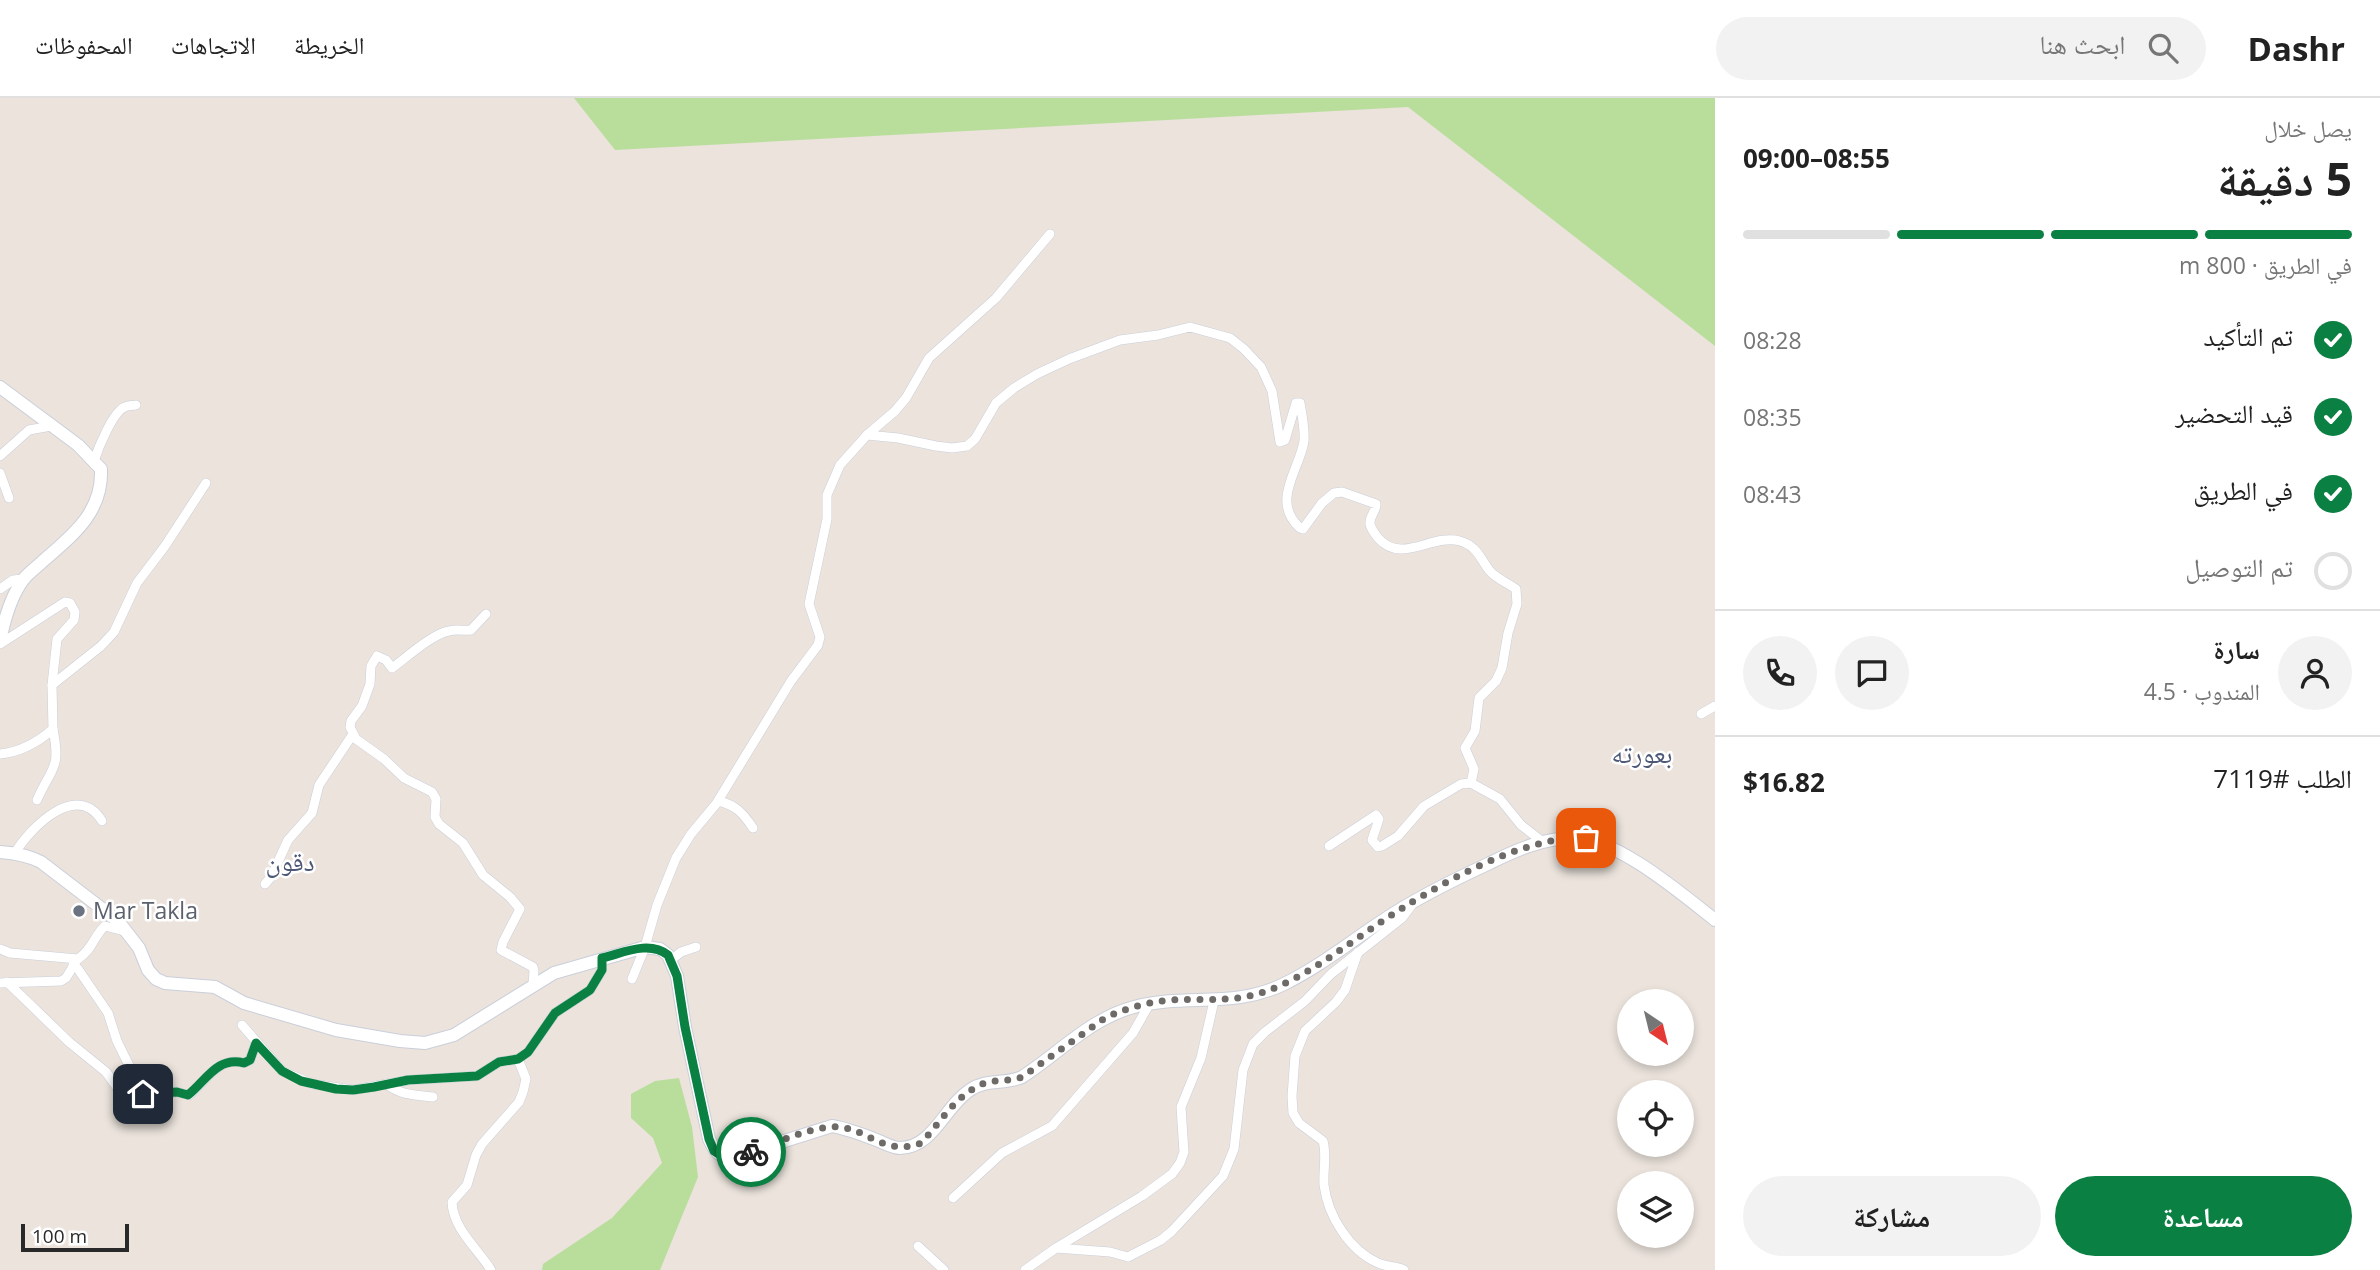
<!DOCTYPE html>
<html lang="ar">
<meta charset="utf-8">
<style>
body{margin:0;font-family:"Open Sans","Noto Naskh Arabic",sans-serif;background:#f2f2f2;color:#222;direction:rtl;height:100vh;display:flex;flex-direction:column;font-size:26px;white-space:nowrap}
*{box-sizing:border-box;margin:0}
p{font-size:23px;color:#767676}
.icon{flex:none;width:38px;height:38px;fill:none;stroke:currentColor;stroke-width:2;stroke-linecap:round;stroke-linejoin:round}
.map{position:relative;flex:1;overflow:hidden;direction:ltr}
.details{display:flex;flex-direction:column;background:#fff;width:665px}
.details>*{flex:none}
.needle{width:46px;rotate:145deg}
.controls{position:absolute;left:1617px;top:891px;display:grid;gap:14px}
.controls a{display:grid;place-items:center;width:77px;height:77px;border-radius:50%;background:#fff;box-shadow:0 4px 10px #0003;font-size:35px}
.scale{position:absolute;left:21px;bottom:18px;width:108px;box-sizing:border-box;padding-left:7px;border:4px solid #292929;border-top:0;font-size:19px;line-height:24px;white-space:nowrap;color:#292929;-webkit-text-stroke:5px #fff;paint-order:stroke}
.pin{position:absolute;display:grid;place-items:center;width:60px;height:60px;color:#fff;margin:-30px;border-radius:14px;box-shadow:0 4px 10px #0006}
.courier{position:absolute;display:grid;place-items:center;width:70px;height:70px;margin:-35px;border:5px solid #0b8043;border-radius:50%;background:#fff;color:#222;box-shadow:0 2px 9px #0007}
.headline em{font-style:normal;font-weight:700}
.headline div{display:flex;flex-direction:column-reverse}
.headline{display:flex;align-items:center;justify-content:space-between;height:119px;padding:0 28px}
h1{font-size:46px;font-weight:700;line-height:52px}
.bar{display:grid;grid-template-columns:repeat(4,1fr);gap:10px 7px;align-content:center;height:84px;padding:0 28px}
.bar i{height:9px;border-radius:5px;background:#e0e0e0}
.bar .selected{background:#0b8043}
.bar p{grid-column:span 4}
.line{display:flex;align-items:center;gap:18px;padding:0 28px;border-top:2px solid #e0e0e0}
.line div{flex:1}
.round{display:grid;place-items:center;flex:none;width:74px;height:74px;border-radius:37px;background:#f2f2f2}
ol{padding:0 28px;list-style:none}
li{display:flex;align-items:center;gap:21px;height:77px}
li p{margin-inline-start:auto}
li .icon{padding:7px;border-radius:50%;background:#0b8043;color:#fff;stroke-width:4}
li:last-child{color:#767676}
li i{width:38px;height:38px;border:4px solid #e0e0e0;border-radius:50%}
.cta{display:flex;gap:14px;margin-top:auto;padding:14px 28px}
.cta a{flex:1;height:80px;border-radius:42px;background:#0b8043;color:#fff;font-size:28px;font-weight:700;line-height:80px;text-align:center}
.cta a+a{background:#f2f2f2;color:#222}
header{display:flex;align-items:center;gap:42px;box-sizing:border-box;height:98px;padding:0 35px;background:#fff;border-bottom:2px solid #e0e0e0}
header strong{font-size:33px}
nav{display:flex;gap:38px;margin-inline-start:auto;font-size:24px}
.search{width:490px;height:63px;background:#f2f2f2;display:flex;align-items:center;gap:18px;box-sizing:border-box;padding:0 24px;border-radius:38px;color:#767676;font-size:26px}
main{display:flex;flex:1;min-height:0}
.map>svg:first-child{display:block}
.green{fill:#b9de9c}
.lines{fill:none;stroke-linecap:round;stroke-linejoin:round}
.minor-casing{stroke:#cacfda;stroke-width:10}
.secondary-casing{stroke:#cacfda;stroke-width:14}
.minor{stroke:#fff;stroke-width:9}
.secondary{stroke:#fff;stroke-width:12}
.done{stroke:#6d6a68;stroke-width:7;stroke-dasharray:0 12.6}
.route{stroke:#0b8043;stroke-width:9}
.worship-dot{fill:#6b7280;stroke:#fff;stroke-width:2.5}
.labels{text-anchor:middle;stroke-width:5;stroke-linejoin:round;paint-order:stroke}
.worship-label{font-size:23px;fill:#5b616d;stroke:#fff;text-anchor:start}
.quarter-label{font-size:26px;fill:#4d5877;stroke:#fff}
</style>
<header>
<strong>Dashr</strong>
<div class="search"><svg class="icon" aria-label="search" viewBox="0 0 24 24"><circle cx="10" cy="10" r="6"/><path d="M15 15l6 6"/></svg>ابحث هنا</div>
<nav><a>الخريطة</a><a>الاتجاهات</a><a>المحفوظات</a></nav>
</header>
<main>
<section class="details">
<div class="headline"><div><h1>5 دقيقة</h1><p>يصل خلال</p></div><em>08:55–09:00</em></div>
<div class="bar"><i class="selected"></i><i class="selected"></i><i class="selected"></i><i></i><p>في الطريق · 800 m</p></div>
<ol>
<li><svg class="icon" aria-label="check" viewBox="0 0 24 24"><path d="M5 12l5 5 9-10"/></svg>تم التأكيد<p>08:28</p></li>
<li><svg class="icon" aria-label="check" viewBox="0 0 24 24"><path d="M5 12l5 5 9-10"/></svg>قيد التحضير<p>08:35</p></li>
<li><svg class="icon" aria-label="check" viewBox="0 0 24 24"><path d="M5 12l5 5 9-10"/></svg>في الطريق<p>08:43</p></li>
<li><i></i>تم التوصيل</li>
</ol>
<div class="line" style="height:126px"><a class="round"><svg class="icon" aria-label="person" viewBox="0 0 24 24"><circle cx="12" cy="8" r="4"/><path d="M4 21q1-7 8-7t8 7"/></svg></a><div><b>سارة</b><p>المندوب · 4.5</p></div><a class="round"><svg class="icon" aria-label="chat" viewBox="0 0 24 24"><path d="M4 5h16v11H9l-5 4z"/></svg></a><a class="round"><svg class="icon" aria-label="phone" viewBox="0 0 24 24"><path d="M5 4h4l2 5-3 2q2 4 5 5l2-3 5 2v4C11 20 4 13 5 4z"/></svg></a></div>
<div class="line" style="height:91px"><div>الطلب #7119</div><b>$16.82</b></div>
<div class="cta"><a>مساعدة</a><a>مشاركة</a></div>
</section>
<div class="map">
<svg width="1715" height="1172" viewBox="0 0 1715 1172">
<rect width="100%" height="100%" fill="#ebe3dc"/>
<!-- green -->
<g class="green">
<polygon points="574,0 1715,0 1715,248 1408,9 615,52"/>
<polygon points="679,980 692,1029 698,1079 660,1172 542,1172 543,1166 612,1120 662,1065 653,1040 631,1020 631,996 655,983"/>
</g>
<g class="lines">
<defs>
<g id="minor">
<polyline points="867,337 895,313 906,300 929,260 996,200 1050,136"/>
<polyline points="0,358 29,332 51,328"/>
<path d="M94 363C98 351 113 313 125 309 128 307 132 308 136 307"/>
<polyline points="0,375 9,400"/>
<polyline points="0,491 13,482 23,481"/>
<path d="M486 516 471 532C464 533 456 531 449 533 432 536 406 560 392 570L386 562 377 558 371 568 370 586 362 608 351 623 350 629 356 641 384 661 404 680 432 694 436 701 435 719 439 726 463 745 483 777 510 799 520 811 503 844 501 852 533 869 534 873 533 886"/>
<polyline points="0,546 65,504 70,505 75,514 74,522 57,541 52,587"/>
<polyline points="1701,616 1715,608"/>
<path d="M0 656C21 654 37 645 53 631L52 587 101 548 114 534 137 485 165 448 206 385"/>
<path d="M37 702C52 668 61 672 53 631"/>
<path d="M718 703C736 707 743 715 753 730"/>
<polyline points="1329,748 1376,717 1379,721 1372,742 1378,749 1382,748 1398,738 1424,708 1461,686 1471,685 1500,701 1521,727 1543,744"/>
<path d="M15 755C30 730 77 682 102 723"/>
<polyline points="265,786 271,779 288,742 312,715 319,687 353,636"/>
<path d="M0 851 10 855 78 861C94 850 94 837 105 828L124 833"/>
<path d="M1358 854 1345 892 1336 904 1305 933 1295 958 1292 998 1293 1015 1299 1025 1323 1043C1327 1056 1323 1073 1324 1087 1328 1118 1349 1152 1378 1165 1386 1169 1396 1168 1404 1172"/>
<polyline points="671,862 681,854 696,849"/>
<path d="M632 881 645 849 657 807 676 760 691 736 716 706 791 583 818 547 820 539 809 506 827 421V397L840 367 867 337 898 340 936 348 952 350 967 348 975 341 996 305 1014 290 1037 276 1069 261 1120 242 1158 237 1190 229 1230 240 1244 251 1261 269 1272 293 1280 344 1285 342 1296 305H1300C1302 317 1305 331 1304 343 1300 371 1270 403 1300 430L1303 431 1322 405 1334 395 1342 394 1376 406C1376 414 1369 418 1370 426 1371 431 1375 436 1378 440 1402 467 1432 435 1460 443 1477 448 1480 460 1489 472 1495 480 1508 485 1516 491L1517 506 1508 535 1502 570 1496 583 1479 600 1475 633 1465 650 1474 671 1471 685"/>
<polyline points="7,884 69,944 106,974 124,999 143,996 117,943 108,915 78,871 73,867"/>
<polyline points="0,885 61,883 66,880 77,862"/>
<polyline points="242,927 282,973 312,986 353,992 409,982 477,978 499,964 518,961 528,954 555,915 590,892 602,872 602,860"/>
<path d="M387 986C399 997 416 997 433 999"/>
<path d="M143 996 177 994 189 997C207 983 217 958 244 965L250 962 256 945"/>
<polyline points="953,1100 1002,1055 1052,1028 1133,935 1150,905"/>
<polyline points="918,1148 944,1172"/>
<polyline points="1056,1150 1142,1098 1172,1076 1180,1065 1184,1054 1181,1009 1201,960 1214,903"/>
<path d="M491 1172C478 1151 453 1131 452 1104L467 1087 476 1057 482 1046 519 1004 523 994 526 981 518 961"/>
<polyline points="1025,1172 1056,1150 1110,1154 1128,1159 1161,1142 1172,1133 1223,1078 1234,1051 1243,972 1253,946 1265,934 1305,903 1331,876 1402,820 1411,808"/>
</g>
<g id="secondary">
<path d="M0 289 78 347 101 371C103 414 73 437 43 463 37 469 28 475 23 482 11 498 4 523 0 543"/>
<path d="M0 754C15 755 27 757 41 764L118 823 139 850 148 872 156 881 165 885 215 889 244 905 336 932 400 943 425 945 454 937 554 875 645 849 660 851 668 857 677 878 685 929 709 1041C715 1054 719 1060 734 1059L832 1028C849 1031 864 1037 879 1043 886 1046 893 1050 900 1050 933 1050 945 1008 970 992 988 980 1004 987 1022 979 1058 956 1091 920 1134 909 1186 895 1233 911 1284 886 1319 869 1350 844 1382 823 1416 800 1453 782 1490 765 1516 752 1546 739 1575 740 1616 740 1682 796 1715 822"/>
</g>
</defs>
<!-- minor casing -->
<use href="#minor" class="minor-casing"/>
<!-- secondary casing -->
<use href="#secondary" class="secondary-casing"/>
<!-- minor -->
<use href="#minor" class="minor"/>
<!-- secondary -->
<use href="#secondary" class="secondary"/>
</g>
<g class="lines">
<!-- done -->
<path class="done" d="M751 1054C776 1045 805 1031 831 1029 865 1026 882 1060 921 1045 941 1024 956 996 985 985 997 981 1010 984 1022 979L1105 920C1126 910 1148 904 1172 902 1211 900 1238 906 1277 889 1314 873 1348 846 1381 824 1433 789 1523 737 1586 740"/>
<!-- route -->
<path class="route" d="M143 996 177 994 188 997C206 983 217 958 244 965L250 962 256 945 282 973 301 983 336 991 353 992 374 989 408 982 477 978 499 964 518 961 528 954 555 915 590 892 602 872V860C623 855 649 842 668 857L677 878 685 929 709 1041 714 1053 725 1060 751 1054"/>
</g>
<!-- markers -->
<circle class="worship-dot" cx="79" cy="813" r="7"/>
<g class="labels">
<!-- worship labels -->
<g class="worship-label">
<text x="93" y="821">Mar Takla</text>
</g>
<!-- quarter labels -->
<g class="quarter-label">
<text x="1642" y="665">بعورته</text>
<text x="290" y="773">دقون</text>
</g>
</g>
</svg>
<div class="controls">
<a><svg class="needle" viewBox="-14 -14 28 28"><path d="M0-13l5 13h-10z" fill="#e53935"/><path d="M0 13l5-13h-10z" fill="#767676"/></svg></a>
<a><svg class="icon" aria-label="locate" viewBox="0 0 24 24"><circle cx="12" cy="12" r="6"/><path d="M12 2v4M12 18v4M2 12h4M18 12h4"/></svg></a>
<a><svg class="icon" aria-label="layers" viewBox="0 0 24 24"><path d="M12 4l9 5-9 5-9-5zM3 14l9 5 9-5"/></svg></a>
</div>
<div class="scale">100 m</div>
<div class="pin" style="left:1586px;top:740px;background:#ea580c"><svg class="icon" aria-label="bag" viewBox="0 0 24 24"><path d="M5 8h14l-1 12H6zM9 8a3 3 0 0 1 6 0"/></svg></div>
<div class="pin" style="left:143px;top:996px;background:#1f2937"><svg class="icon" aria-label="home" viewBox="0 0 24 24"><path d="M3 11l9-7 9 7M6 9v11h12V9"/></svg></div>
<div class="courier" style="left:751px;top:1054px"><svg class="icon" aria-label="bike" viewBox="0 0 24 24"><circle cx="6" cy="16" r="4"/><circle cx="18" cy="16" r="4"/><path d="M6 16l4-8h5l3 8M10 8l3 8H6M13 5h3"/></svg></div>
</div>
</main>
